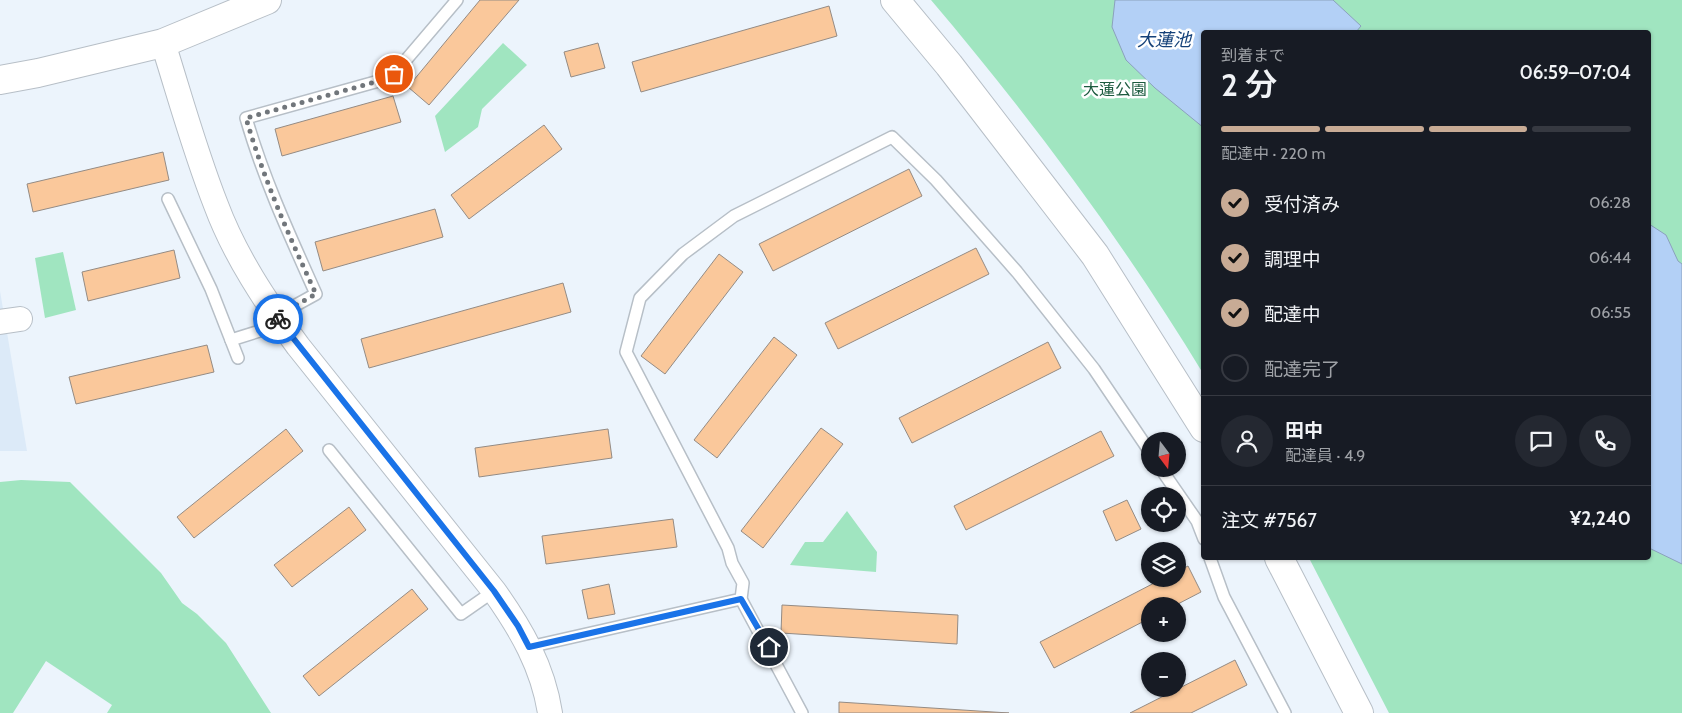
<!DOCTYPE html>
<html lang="ja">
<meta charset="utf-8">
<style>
body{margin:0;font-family:Cabin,"Noto Sans JP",sans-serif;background:#242831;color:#f1f3f6;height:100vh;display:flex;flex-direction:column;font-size:19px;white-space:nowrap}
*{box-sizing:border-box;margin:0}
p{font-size:16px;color:#9ea1a6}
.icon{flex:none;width:28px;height:28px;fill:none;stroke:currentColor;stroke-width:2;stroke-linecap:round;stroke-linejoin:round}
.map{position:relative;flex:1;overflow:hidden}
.panel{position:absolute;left:1201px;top:30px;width:450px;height:530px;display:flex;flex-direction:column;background:#171b24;border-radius:5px;box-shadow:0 1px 4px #0004}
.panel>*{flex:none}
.needle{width:32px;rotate:164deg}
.controls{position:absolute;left:1141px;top:432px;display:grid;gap:10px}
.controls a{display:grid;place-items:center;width:45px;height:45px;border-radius:50%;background:#171b24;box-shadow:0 1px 4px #0004;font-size:25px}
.pin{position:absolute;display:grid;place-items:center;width:42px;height:42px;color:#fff;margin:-21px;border:2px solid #fff;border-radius:50%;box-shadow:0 1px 5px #0007}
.courier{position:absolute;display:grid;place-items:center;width:50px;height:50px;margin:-25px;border:4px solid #1a73e8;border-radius:50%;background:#fff;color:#222;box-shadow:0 1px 6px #0007}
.summary em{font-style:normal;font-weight:600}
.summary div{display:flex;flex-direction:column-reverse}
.summary{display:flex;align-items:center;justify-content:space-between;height:85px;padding:0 20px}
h1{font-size:32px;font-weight:600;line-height:38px}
.bar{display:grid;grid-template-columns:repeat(4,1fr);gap:8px 5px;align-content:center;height:60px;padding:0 20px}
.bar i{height:6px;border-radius:4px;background:#363941}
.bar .on{background:#c8ab95}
.bar p{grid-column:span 4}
.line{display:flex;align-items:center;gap:12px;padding:0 20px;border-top:1px solid #363941}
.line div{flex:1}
.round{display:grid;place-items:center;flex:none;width:52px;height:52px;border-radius:26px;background:#242831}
ol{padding:0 20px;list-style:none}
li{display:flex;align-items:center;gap:15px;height:55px}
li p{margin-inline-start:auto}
li .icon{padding:5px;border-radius:50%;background:#c8ab95;color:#111;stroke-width:4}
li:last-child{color:#9ea1a6}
li i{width:28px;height:28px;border:2px solid #363941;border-radius:50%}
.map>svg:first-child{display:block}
.built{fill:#dceaf8}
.green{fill:#a0e5c0}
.water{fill:#b3d0f6;stroke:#8ba1bc}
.building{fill:#fac89b;stroke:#948b84}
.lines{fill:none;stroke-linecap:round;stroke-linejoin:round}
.lane-casing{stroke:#b7bfc7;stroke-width:14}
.street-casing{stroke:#b7bfc7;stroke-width:26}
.secondary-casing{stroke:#b7bfc7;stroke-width:30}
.lane{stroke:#fff;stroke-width:11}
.street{stroke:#fff;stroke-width:24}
.secondary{stroke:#fff;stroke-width:28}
.done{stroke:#71767b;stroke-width:5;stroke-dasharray:0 9}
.route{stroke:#1a73e8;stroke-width:6}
.labels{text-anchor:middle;stroke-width:5;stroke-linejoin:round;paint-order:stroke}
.park-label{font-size:16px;fill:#1c5b3f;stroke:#fff}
.water-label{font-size:18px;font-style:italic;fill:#144179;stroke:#fff}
</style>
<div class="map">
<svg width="1682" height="713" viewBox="0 0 1682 713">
<rect width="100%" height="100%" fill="#ecf4fc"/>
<!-- built -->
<polygon class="built" points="0,291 27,451 0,451"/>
<!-- green -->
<g class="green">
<path d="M931 0H1682V713H1389L1309 558H1649V32H1204V375C1124 243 1031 118 931 0Z"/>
<polygon points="503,43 527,65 482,109 478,127 445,152 435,116"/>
<polygon points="63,252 76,310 45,318 35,258"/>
<polygon points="21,480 70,482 161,573 182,603 197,614 226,643 271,713 107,713 112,705 46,661 13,713 0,713 0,482"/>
<polygon points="847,511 877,552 876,572 790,565 805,542 823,542"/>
</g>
<!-- water -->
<g class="water">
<polygon points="1115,0 1333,0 1361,26 1356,32 1204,32 1204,128 1155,88 1126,60 1112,27"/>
<polygon points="1649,224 1666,235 1678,261 1682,264 1682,564 1649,548"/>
</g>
<!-- building -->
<g class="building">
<polygon points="480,0 519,0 429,105 408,87"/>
<polygon points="829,6 837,36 641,92 632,62"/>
<polygon points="598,43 605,68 571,77 564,52"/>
<polygon points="393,96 401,122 282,156 275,129"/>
<polygon points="544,125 562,149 469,219 451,195"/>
<polygon points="163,152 169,180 33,212 27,184"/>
<polygon points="909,169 922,196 773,271 759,244"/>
<polygon points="435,209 443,237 323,271 315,242"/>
<polygon points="976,248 989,274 838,349 825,323"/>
<polygon points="174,250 180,278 88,301 82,272"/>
<polygon points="719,254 743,272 665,374 641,356"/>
<polygon points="563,283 571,312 369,368 361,339"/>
<polygon points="774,337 797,355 717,458 694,440"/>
<polygon points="1048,342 1061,368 912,443 899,418"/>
<polygon points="207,345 214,372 76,404 69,377"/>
<polygon points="821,428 843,444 763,548 741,531"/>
<polygon points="286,429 303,451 194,538 177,517"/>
<polygon points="608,429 612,458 479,477 475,448"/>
<polygon points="1101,431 1114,456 966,530 954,506"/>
<polygon points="1127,500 1141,529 1116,541 1103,511"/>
<polygon points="349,507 366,530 292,587 274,565"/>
<polygon points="673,519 677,547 546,564 542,536"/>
<polygon points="1188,566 1201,592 1174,606 1150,606 1150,618 1054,668 1040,642 1162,579 1178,579 1178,571"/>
<polygon points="609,584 615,614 588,619 582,590"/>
<polygon points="412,589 428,609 319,696 303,676"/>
<polygon points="782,605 958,615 957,644 781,633"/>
<polygon points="1235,660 1247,685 1191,713 1130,713"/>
<polygon points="839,702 1009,713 839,713"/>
</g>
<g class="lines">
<defs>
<g id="lane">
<polyline points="168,199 211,289 238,358"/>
<path d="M276 316 316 294C290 236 264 180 246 118L386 79 394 74 457 0"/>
<polyline points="231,340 282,324"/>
<polyline points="329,450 461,614 494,591"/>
<polyline points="1161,469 1197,521 1204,539"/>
<polyline points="1210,558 1224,597 1285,713"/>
<polyline points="741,599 802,713"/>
<polyline points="529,647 741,599 743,583 732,563 728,548 626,352 640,298 683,254 734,216 892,137 936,180 1017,272 1094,369 1150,452"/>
</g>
<g id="street">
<path d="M163 43C180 97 195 152 216 205 235 256 266 302 298 346L494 591C521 629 543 667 550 713"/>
<polyline points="0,322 20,319"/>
</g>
<g id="secondary">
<polyline points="895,0 949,65 1095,255 1204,428"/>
<polyline points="0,80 38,73 163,43 267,0"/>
<polyline points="1279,558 1359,713"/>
</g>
</defs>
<!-- lane casing -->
<use href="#lane" class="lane-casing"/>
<!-- street casing -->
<use href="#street" class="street-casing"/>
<!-- secondary casing -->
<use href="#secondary" class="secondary-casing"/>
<!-- lane -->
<use href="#lane" class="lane"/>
<!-- street -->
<use href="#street" class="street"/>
<!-- secondary -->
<use href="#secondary" class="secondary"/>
</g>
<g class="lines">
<!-- done -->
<path class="done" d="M278 319 276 316 316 294C289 236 264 180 246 118L386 79 394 74"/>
<!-- route -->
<polyline class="route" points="278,319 494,591 518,626 529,647 741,599 769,647"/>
</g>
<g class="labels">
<!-- park labels -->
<g class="park-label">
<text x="1115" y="95">大蓮公園</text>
</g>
<!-- water labels -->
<g class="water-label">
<text x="1164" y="46">大蓮池</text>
</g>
</g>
</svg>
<div class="controls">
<a><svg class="needle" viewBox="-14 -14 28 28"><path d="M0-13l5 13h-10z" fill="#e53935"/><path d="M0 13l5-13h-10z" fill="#9ea1a6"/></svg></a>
<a><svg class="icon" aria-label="locate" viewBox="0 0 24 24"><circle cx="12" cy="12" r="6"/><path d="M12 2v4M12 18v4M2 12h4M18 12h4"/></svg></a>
<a><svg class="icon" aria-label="layers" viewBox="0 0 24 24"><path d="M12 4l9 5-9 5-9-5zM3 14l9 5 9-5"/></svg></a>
<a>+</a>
<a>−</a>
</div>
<div class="pin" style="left:394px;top:74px;background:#ea580c"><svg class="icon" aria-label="bag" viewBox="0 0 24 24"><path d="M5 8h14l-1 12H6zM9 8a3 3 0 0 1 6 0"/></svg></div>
<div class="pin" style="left:769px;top:647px;background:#1f2937"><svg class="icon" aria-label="home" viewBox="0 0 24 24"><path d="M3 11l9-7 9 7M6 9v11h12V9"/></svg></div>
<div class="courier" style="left:278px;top:319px"><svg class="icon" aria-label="bike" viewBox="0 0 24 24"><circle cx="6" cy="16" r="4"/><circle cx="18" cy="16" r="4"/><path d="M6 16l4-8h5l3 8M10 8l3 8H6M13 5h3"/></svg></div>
<section class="panel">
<div class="summary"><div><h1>2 分</h1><p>到着まで</p></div><em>06:59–07:04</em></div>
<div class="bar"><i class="on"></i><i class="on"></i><i class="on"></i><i></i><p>配達中 · 220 m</p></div>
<ol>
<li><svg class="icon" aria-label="check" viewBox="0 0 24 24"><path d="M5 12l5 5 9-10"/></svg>受付済み<p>06:28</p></li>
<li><svg class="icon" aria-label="check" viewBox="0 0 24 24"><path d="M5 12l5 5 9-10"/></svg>調理中<p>06:44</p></li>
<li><svg class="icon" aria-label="check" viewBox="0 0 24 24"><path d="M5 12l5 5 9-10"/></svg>配達中<p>06:55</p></li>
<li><i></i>配達完了</li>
</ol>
<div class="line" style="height:90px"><a class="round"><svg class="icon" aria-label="person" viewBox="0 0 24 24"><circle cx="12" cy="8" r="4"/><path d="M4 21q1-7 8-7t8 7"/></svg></a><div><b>田中</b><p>配達員 · 4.9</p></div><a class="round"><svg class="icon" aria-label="chat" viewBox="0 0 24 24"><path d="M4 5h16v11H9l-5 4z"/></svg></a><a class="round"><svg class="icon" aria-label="phone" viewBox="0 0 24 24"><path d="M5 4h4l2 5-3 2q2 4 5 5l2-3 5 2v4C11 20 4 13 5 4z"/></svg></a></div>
<div class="line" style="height:65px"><div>注文 #7567</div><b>¥2,240</b></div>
</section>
</div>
